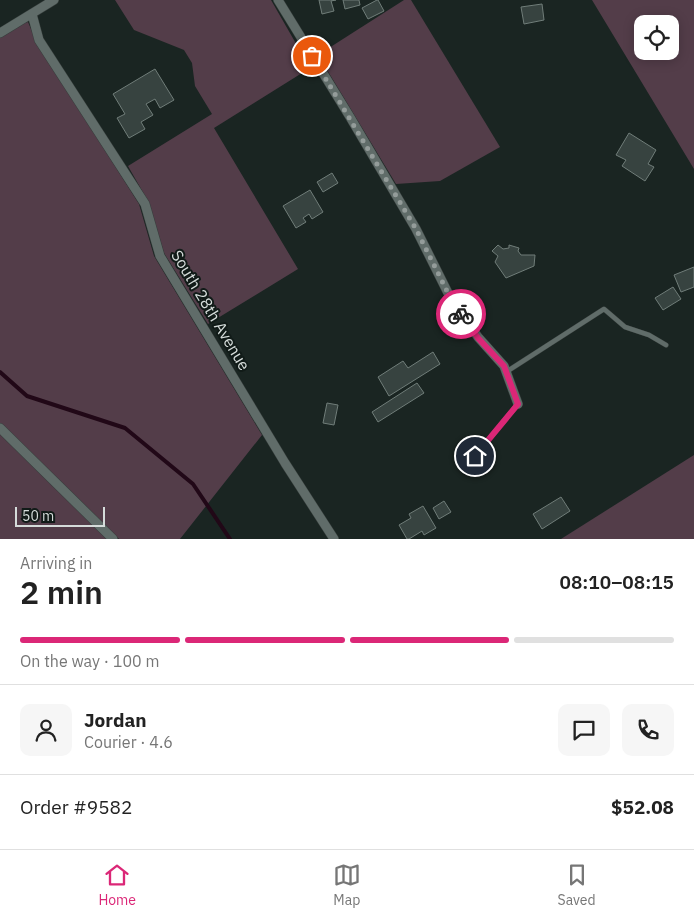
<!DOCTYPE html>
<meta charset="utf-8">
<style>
body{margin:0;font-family:"IBM Plex Sans",sans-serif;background:#f6f6f6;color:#222;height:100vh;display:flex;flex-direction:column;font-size:19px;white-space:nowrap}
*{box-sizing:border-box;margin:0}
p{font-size:16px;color:#767676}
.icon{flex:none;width:28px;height:28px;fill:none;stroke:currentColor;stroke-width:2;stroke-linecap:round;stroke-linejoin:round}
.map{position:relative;height:539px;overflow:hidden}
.drawer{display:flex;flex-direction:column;background:#fff;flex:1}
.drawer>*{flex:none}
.fabs{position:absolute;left:634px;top:15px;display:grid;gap:10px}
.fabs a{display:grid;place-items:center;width:45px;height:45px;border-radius:10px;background:#fff;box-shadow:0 2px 12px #0003;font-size:25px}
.scale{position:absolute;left:15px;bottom:12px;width:90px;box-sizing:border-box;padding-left:5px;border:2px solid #d5dcda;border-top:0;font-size:14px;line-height:18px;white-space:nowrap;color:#d5dcda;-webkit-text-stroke:4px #111b18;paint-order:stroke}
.pin{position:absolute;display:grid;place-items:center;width:42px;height:42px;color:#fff;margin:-21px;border:2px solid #fff;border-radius:50%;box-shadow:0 1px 5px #0007}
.courier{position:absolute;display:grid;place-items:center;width:50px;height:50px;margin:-25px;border:4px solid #db2777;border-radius:50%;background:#fff;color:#222;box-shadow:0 1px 6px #0007}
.head em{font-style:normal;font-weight:600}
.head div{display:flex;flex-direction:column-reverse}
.head{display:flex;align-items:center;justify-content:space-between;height:85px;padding:0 20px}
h1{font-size:32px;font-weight:600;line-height:38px}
.bar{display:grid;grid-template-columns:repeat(4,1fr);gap:8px 5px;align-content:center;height:60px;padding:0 20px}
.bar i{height:6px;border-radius:4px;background:#e0e0e0}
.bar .on{background:#db2777}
.bar p{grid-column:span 4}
.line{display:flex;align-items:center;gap:12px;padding:0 20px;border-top:1px solid #e0e0e0}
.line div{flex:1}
.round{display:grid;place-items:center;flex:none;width:52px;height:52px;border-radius:10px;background:#f6f6f6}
.menu{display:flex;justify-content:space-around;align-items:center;height:70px;border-top:1px solid #e0e0e0;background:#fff;font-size:14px;color:#767676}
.menu a{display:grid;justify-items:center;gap:2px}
.menu .on{color:#db2777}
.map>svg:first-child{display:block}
.green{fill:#533d49;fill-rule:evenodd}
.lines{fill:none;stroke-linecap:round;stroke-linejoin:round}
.stream{stroke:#210817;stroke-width:4}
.building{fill:#374340;stroke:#707d79}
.service-casing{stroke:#373f3d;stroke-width:5.5}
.minor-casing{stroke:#373f3d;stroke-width:10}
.service{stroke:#606c69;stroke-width:4.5}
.minor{stroke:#606c69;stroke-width:9}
.done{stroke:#949c9a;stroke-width:5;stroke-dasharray:0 9}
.route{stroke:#db2777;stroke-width:6}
.labels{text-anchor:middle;stroke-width:4;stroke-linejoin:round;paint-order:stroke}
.street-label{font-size:16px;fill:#d5dcda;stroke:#111b18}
</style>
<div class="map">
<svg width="694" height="539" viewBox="0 0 694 539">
<rect width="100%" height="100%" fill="#1a2522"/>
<!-- green -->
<g class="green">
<polygon points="115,0 271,0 310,68 214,128 298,269 208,324 164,253 149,203 128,166 212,114 195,86 192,63 184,50 134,30"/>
<polygon points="404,0 411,0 500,147 440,181 396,184 318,55"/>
<path d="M592 0H694V169ZM642 24H670V51H642Z"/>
<polygon points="28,22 37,43 139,204 154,256 262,435 180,539 119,539 111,531 108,539 0,539 0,36 20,24"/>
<polygon points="694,455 694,539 561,539"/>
</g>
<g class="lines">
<!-- stream -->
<polyline class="stream" points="0,372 27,396 125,428 193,484 230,539"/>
</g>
<!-- building -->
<g class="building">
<polygon points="319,0 336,0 331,1 334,11 322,14"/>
<polygon points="343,0 359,0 360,5 345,9"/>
<polygon points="377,0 378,0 384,11 368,19 362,8"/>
<polygon points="542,4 544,20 524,24 521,7"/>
<polygon points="155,69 174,100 160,108 155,99 146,104 153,115 141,122 145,129 129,138 117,118 125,114 113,94"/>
<polygon points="629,133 656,150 648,164 654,167 645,181 622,166 626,160 616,155"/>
<polygon points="332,173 338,183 323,192 317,182"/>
<polygon points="310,190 323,212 312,219 309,214 303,218 306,222 296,228 283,206"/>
<polygon points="498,245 503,249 509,248 509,245 519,248 518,251 521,255 535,255 534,266 506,278 495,262 498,256 492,251"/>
<polygon points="694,267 694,287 681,292 674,275"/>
<polygon points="673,287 681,299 663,310 655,298"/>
<polygon points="433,352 440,364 389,396 378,377 403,361 408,368"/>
<polygon points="417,383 424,393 378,422 372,412"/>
<polygon points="327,403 338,405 334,425 323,423"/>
<polygon points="561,497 570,511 542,529 533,514"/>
<polygon points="444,501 451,512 439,519 433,508"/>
<polygon points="423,506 436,528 424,535 422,531 409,539 407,539 399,525 411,518 409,514"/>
</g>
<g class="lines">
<defs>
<g id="service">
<polyline points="506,372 604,309 625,327 649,335 666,345"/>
<polyline points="475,456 518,404"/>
</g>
<g id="minor">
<polyline points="278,0 350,117 416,229 448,293 478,337 504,366 518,404"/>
<polyline points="32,14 39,40 145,204 160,256 285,463 334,539"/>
<polyline points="0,33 54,0"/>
<polyline points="0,428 113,539"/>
</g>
</defs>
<!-- service casing -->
<use href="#service" class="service-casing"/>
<!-- minor casing -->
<use href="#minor" class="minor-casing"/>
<!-- service -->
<use href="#service" class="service"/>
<!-- minor -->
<use href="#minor" class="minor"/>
</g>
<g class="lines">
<!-- done -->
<polyline class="done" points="312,56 416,229 448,293 461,314"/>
<!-- route -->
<polyline class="route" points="461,314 478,338 504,366 518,404 475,456"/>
</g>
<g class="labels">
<!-- street labels -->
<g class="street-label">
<text transform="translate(211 310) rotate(59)" y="6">South 28th Avenue</text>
</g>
</g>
</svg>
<div class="fabs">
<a><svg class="icon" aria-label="locate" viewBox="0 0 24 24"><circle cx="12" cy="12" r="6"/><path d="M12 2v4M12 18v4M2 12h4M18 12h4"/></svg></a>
</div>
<div class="scale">50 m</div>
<div class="pin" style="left:312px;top:56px;background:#ea580c"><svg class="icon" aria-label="bag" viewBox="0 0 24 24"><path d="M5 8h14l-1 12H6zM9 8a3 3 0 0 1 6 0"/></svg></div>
<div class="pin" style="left:475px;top:456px;background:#1f2937"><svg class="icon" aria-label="home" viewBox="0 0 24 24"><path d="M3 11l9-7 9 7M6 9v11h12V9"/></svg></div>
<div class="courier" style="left:461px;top:314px"><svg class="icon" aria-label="bike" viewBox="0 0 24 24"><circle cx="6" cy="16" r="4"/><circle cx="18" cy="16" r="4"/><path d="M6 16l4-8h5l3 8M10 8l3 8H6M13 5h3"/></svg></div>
</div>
<section class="drawer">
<div class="head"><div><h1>2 min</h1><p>Arriving in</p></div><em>08:10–08:15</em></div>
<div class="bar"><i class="on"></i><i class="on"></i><i class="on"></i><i></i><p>On the way · 100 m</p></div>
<div class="line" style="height:90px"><a class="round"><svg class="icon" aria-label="person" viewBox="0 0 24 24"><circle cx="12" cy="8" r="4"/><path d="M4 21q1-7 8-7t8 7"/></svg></a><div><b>Jordan</b><p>Courier · 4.6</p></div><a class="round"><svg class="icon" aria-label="chat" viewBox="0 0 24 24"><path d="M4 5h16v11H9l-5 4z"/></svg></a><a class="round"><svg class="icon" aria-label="phone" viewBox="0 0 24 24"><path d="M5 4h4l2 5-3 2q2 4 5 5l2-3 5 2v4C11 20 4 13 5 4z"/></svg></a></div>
<div class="line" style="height:65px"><div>Order #9582</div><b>$52.08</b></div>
</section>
<nav class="menu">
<a class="on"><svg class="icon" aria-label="home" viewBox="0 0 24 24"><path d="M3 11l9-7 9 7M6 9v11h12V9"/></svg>Home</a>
<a><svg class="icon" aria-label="map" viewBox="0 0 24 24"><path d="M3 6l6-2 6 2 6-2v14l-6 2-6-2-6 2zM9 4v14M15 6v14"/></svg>Map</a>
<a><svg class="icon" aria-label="saved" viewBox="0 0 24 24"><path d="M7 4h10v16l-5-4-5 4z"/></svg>Saved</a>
</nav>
